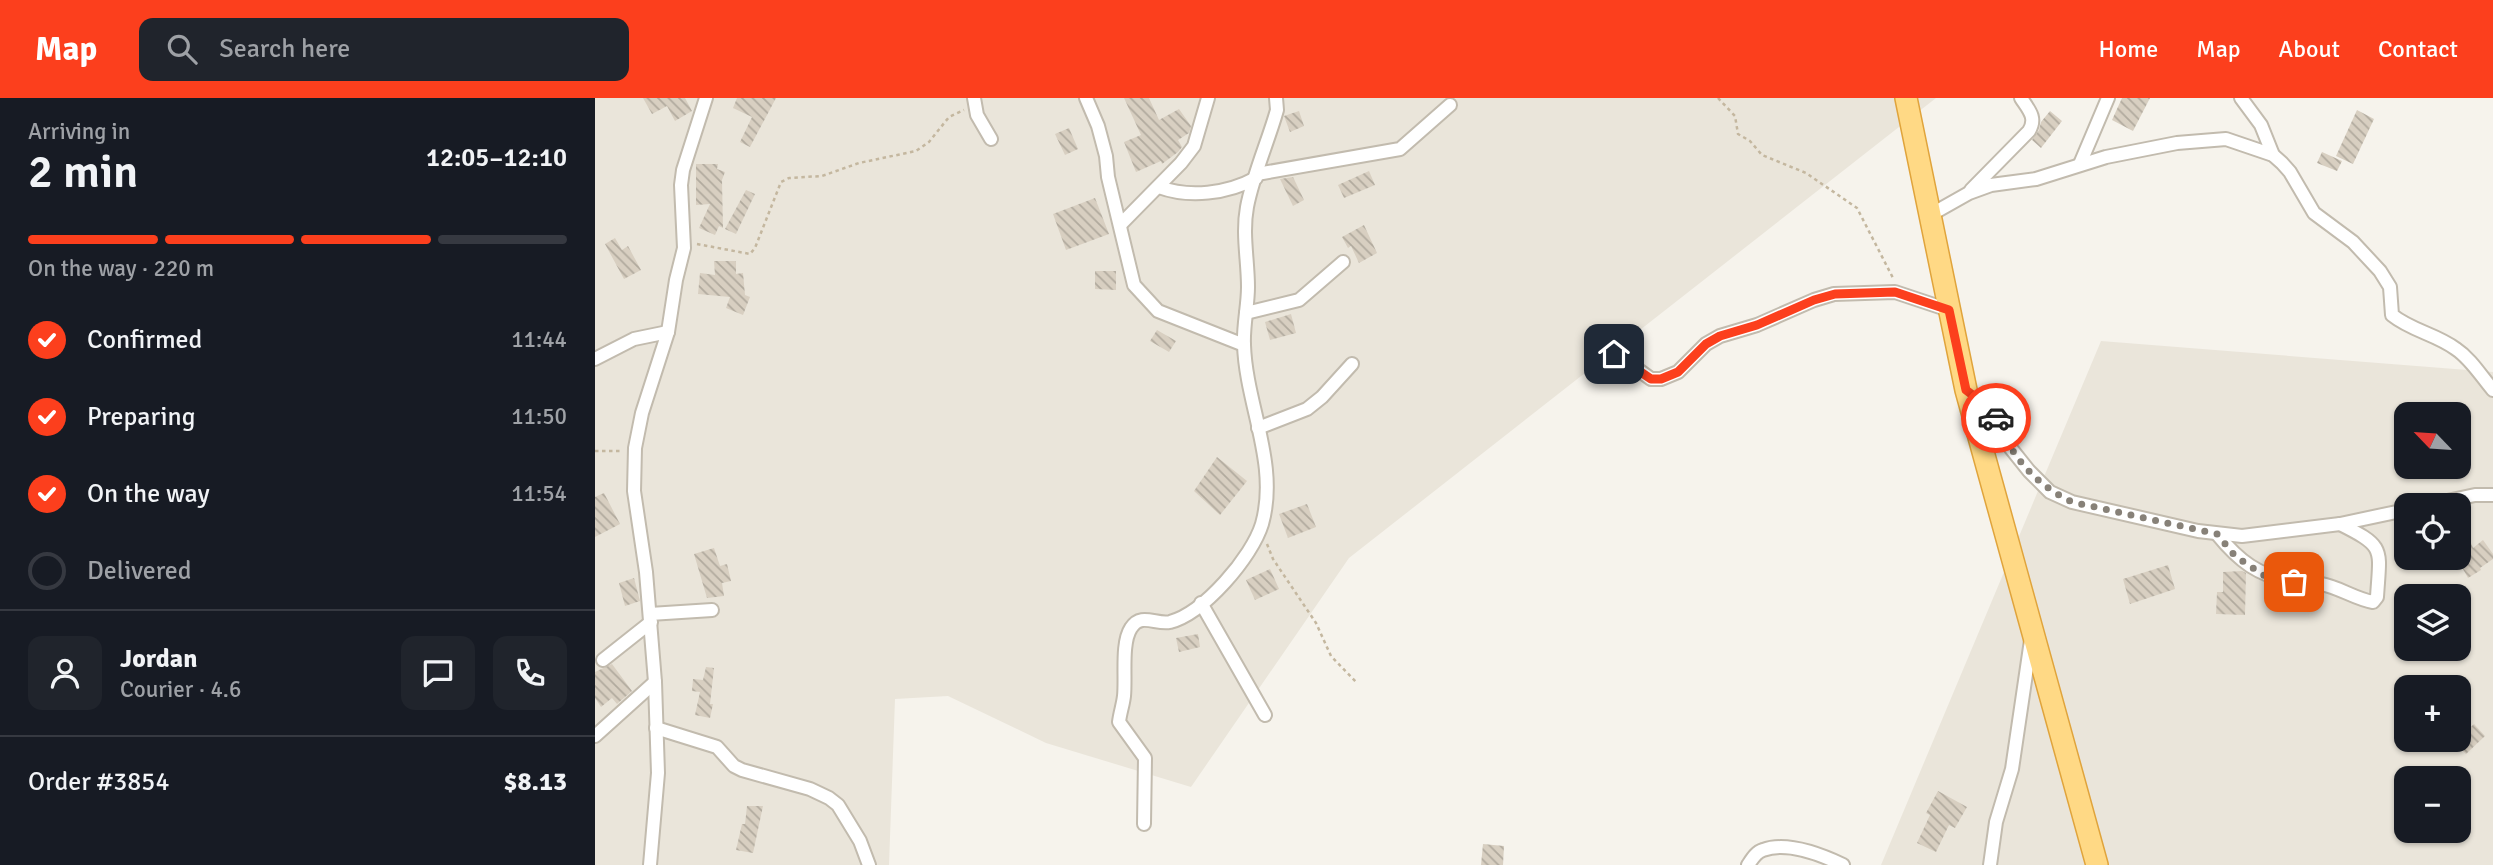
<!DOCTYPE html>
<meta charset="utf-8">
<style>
body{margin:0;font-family:Signika,sans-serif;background:#20242c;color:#f1f3f6;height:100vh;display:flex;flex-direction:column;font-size:26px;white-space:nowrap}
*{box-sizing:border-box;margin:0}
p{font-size:23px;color:#9ea1a6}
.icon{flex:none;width:38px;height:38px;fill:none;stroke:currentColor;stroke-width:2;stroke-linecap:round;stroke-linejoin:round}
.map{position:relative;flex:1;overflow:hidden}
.details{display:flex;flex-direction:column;background:#171b24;width:595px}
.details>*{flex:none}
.needle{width:46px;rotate:295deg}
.tools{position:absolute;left:1799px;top:304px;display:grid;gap:14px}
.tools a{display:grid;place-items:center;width:77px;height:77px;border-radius:14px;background:#171b24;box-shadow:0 2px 5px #0004;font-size:35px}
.pin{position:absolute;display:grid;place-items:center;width:60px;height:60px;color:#fff;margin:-30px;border-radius:14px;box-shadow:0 4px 10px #0006}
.courier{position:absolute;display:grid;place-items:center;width:70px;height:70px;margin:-35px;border:5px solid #fc3f1d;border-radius:50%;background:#fff;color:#222;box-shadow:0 2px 9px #0007}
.overview em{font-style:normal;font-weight:600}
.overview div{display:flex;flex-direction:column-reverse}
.overview{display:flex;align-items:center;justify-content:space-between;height:119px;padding:0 28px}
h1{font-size:46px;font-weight:600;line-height:52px}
.bar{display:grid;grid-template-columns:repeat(4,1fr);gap:10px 7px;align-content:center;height:84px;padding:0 28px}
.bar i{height:9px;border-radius:5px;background:#363941}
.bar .current{background:#fc3f1d}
.bar p{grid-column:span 4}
.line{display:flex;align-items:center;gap:18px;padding:0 28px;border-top:2px solid #363941}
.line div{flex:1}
.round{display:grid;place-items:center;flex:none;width:74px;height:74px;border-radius:14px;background:#20242c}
ol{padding:0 28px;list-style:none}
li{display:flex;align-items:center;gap:21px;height:77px}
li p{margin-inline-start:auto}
li .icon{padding:7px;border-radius:50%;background:#fc3f1d;color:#fff;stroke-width:4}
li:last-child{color:#9ea1a6}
li i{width:38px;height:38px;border:4px solid #363941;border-radius:50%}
header{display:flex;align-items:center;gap:42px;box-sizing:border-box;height:98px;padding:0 35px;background:#fc3f1d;color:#fff}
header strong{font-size:33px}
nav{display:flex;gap:38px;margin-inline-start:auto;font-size:24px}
.search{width:490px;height:63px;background:#20242c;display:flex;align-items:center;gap:18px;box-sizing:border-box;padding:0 24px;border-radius:14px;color:#9ea1a6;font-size:26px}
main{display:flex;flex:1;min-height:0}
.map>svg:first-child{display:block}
.residential{fill:#eae5da;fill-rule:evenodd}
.building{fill:url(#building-back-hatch)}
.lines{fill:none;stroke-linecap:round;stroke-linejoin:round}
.minor-casing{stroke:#c2bbae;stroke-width:16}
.trunk-casing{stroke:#e0a43c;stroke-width:24}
.path{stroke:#c4b79f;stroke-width:2.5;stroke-dasharray:3.5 3.5;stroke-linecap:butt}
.minor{stroke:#fff;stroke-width:12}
.trunk{stroke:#ffd985;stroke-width:21}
.done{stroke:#878178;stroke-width:7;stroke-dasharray:0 12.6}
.route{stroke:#fc3f1d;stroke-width:9}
</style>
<header>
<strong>Map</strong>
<div class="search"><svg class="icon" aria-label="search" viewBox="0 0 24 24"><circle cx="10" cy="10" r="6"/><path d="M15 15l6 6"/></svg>Search here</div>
<nav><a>Home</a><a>Map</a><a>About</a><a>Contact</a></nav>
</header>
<main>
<section class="details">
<div class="overview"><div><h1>2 min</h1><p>Arriving in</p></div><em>12:05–12:10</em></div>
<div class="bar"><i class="current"></i><i class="current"></i><i class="current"></i><i></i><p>On the way · 220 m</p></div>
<ol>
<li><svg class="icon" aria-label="check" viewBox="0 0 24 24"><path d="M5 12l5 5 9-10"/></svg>Confirmed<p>11:44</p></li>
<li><svg class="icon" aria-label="check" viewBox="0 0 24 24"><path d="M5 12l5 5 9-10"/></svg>Preparing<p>11:50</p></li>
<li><svg class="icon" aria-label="check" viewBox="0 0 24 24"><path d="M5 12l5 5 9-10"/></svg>On the way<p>11:54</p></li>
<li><i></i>Delivered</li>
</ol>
<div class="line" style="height:126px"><a class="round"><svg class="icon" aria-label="person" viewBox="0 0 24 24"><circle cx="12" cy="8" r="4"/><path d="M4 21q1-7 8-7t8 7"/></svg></a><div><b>Jordan</b><p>Courier · 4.6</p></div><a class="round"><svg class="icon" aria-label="chat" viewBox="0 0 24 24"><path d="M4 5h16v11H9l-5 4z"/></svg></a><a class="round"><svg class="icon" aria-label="phone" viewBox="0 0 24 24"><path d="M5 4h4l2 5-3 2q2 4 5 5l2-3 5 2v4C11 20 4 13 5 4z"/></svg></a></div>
<div class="line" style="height:91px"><div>Order #3854</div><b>$8.13</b></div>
</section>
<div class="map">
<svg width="1898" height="767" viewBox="0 0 1898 767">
<defs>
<pattern id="building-back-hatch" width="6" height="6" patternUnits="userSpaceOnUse" patternTransform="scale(1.75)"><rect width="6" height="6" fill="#d8cfc1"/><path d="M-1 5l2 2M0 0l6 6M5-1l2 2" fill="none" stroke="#b1aa9e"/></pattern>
</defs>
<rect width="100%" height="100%" fill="#f6f3ec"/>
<!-- residential -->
<g class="residential">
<polygon points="0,0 1341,0 754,460 596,689 451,645 353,598 300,601 294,767 0,767"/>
<path d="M1506 243 1898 274V767H1286ZM1811 317H1864V369H1811ZM1811 408H1864V460H1811ZM1811 499H1864V551H1811ZM1811 590H1864V642H1811ZM1811 681H1864V733H1811Z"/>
</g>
<!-- building -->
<g class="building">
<polygon points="48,0 90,0 97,13 80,23 72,8 57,16"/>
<polygon points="142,0 181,0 155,49 145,44 157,19 138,10"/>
<polygon points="529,0 554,0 564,22 584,11 596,28 594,35 583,42 587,49 583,54 567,66 566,63 541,74 529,44 546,37"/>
<polygon points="1527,0 1555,0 1538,33 1517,22"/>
<polygon points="1762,12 1779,21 1758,66 1741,58"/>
<polygon points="704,13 709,28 695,34 689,18"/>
<polygon points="1455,13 1467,23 1446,50 1437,42 1444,32 1446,24"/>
<polygon points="474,30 483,51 470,57 460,36"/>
<polygon points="1727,54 1747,63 1742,73 1722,65"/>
<polygon points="101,66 123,66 122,71 130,74 127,82 128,130 124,128 120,137 104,130 115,106 101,107"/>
<polygon points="774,73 780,87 749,100 743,87"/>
<polygon points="698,79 709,102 698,108 685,81"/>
<polygon points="151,92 160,96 141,136 130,131"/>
<polygon points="500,100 514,136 471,152 458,116"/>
<polygon points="769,127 782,155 764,165 756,148 753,150 747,139"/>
<polygon points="20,140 27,152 33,148 46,172 29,181 10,146"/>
<polygon points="119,163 141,163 141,176 148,175 150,197 155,199 148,217 131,210 135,199 103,196 105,175 120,177"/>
<polygon points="500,173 521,173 521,192 500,191"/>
<polygon points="696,216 701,235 675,242 670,224"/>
<polygon points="562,232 581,243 574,254 555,243"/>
<polygon points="622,359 652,383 625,417 599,393"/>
<polygon points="9,395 25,426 0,439 0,399"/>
<polygon points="712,406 721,429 693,440 684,416"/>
<polygon points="1864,415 1878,450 1888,442 1898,456 1898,461 1885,470 1886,472 1873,480 1864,464"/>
<polygon points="119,450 125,468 132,466 136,483 127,485 129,498 112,500 99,456"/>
<polygon points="1573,467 1580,491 1535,506 1528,481"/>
<polygon points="675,471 684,491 660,502 651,482"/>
<polygon points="1647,473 1651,475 1650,517 1621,516 1622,494 1628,494 1628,474"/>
<polygon points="39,480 45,503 30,508 24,485"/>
<polygon points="603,536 605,549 584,554 581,540"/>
<polygon points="17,566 37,593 22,606 17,600 6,609 0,600 0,574"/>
<polygon points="111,569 119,570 115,606 118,606 115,620 100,617 105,594 97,593 98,581 108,582"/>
<polygon points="1879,626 1890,638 1871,656 1859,644 1864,642 1864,640"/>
<polygon points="1343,693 1372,709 1360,730 1354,727 1341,754 1322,745 1335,717 1331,715"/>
<polygon points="152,708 168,708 158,755 141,752 147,726 150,726"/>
<polygon points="888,746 909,748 908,767 886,767"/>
</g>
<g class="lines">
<defs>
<g id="minor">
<polyline points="379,0 382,17 396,41"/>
<polyline points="491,0 503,28 511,58 513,79 539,187 563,213 649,247"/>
<polyline points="1646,0 1666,27 1678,57"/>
<polyline points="1485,66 1513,0"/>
<polyline points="662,76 805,51 855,7"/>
<path d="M564 89C594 100 632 96 661 80"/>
<path d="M1376 92 1434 33C1442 20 1434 12 1426 0"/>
<path d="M1335 117 1374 95 1396 87 1441 81 1511 59 1582 45 1631 41 1678 57 1687 65 1695 74 1719 115 1758 144 1785 173 1795 189 1797 217C1817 233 1841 236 1861 251 1876 261 1886 278 1898 292"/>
<polyline points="526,126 586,65 599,48 613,0"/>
<polyline points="651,215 704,202 748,164"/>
<polyline points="1004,247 1034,265 1056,281 1066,281 1083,274 1111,246 1125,238 1162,227 1219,202 1239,196 1300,194 1354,212"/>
<polyline points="0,261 39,241 73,234"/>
<polyline points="1371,292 1397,315 1407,329 1414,348 1434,373 1455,394 1477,404 1603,433 1647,438 1745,426 1811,412"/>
<polyline points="663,330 712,311 727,299 757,266"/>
<polyline points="1829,408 1880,397 1898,397"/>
<path d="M1622 436C1644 463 1663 478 1699 484 1708 486 1717 485 1726 486 1744 489 1760 501 1778 504L1782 499C1785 450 1791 449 1745 426"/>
<polyline points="606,505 670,617"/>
<polyline points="55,516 117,512"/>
<polyline points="8,562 56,524"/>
<polyline points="61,630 122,649 139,668 147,672 215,691 234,700 243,707 265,743 274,767"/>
<polyline points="0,638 60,584"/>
<path d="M549 726 550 660 524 624C525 615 528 607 529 598 531 579 526 545 536 530 546 514 561 527 575 524 609 515 657 459 667 426 684 366 651 307 649 247 648 228 653 208 653 189 653 162 647 136 652 109 658 77 673 44 682 12L681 0"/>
<polyline points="55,767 63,675 60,584 51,474 39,393 40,350 47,315 73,234 81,182 89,150 86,87 88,72 111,0"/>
<path d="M1153 767C1157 761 1161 754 1168 752 1192 743 1227 757 1248 767"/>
<polyline points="1395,767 1401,724 1417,671 1436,542"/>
</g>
<polyline id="trunk" points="1311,0 1371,292 1502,767"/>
</defs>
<!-- minor casing -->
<use href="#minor" class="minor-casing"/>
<!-- trunk casing -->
<use href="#trunk" class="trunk-casing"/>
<!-- path -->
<g class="path">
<polyline points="1123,0 1140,18 1143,36 1155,43 1167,57 1211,75 1262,110 1298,180"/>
<polyline points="102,146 155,156 160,150 186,84 194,80 227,78 264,65 321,53 334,44 354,19 369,12"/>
<polyline points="0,353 28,353"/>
<polyline points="672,446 678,461 721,525 736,558 761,584"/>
</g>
<!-- minor -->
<use href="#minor" class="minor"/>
<!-- trunk -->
<use href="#trunk" class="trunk"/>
</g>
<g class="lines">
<!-- done -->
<path class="done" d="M1401 320C1407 330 1410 340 1416 350 1431 374 1452 392 1477 404L1622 436 1640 458 1652 466 1668 477 1699 484"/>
<!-- route -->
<polyline class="route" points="1019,256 1056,281 1066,281 1083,274 1111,246 1125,238 1162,227 1219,202 1240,196 1300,194 1354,212 1371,292 1384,302 1401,320"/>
</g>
</svg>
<div class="tools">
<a><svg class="needle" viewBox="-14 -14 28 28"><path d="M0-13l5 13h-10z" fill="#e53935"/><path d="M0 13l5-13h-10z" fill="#9ea1a6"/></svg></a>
<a><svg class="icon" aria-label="locate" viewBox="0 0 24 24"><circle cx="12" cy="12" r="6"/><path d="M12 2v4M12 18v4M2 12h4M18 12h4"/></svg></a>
<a><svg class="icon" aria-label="layers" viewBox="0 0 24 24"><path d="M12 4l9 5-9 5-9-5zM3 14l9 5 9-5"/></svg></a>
<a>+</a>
<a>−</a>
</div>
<div class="pin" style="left:1699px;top:484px;background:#ea580c"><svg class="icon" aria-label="bag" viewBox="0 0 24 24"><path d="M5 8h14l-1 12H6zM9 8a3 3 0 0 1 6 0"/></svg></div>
<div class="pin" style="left:1019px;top:256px;background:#1f2937"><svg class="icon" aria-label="home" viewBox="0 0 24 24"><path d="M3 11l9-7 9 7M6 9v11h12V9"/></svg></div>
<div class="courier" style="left:1401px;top:320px"><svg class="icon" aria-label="car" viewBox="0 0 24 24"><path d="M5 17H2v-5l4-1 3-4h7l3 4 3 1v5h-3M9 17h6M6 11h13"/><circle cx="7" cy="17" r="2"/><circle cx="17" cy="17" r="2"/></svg></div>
</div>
</main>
